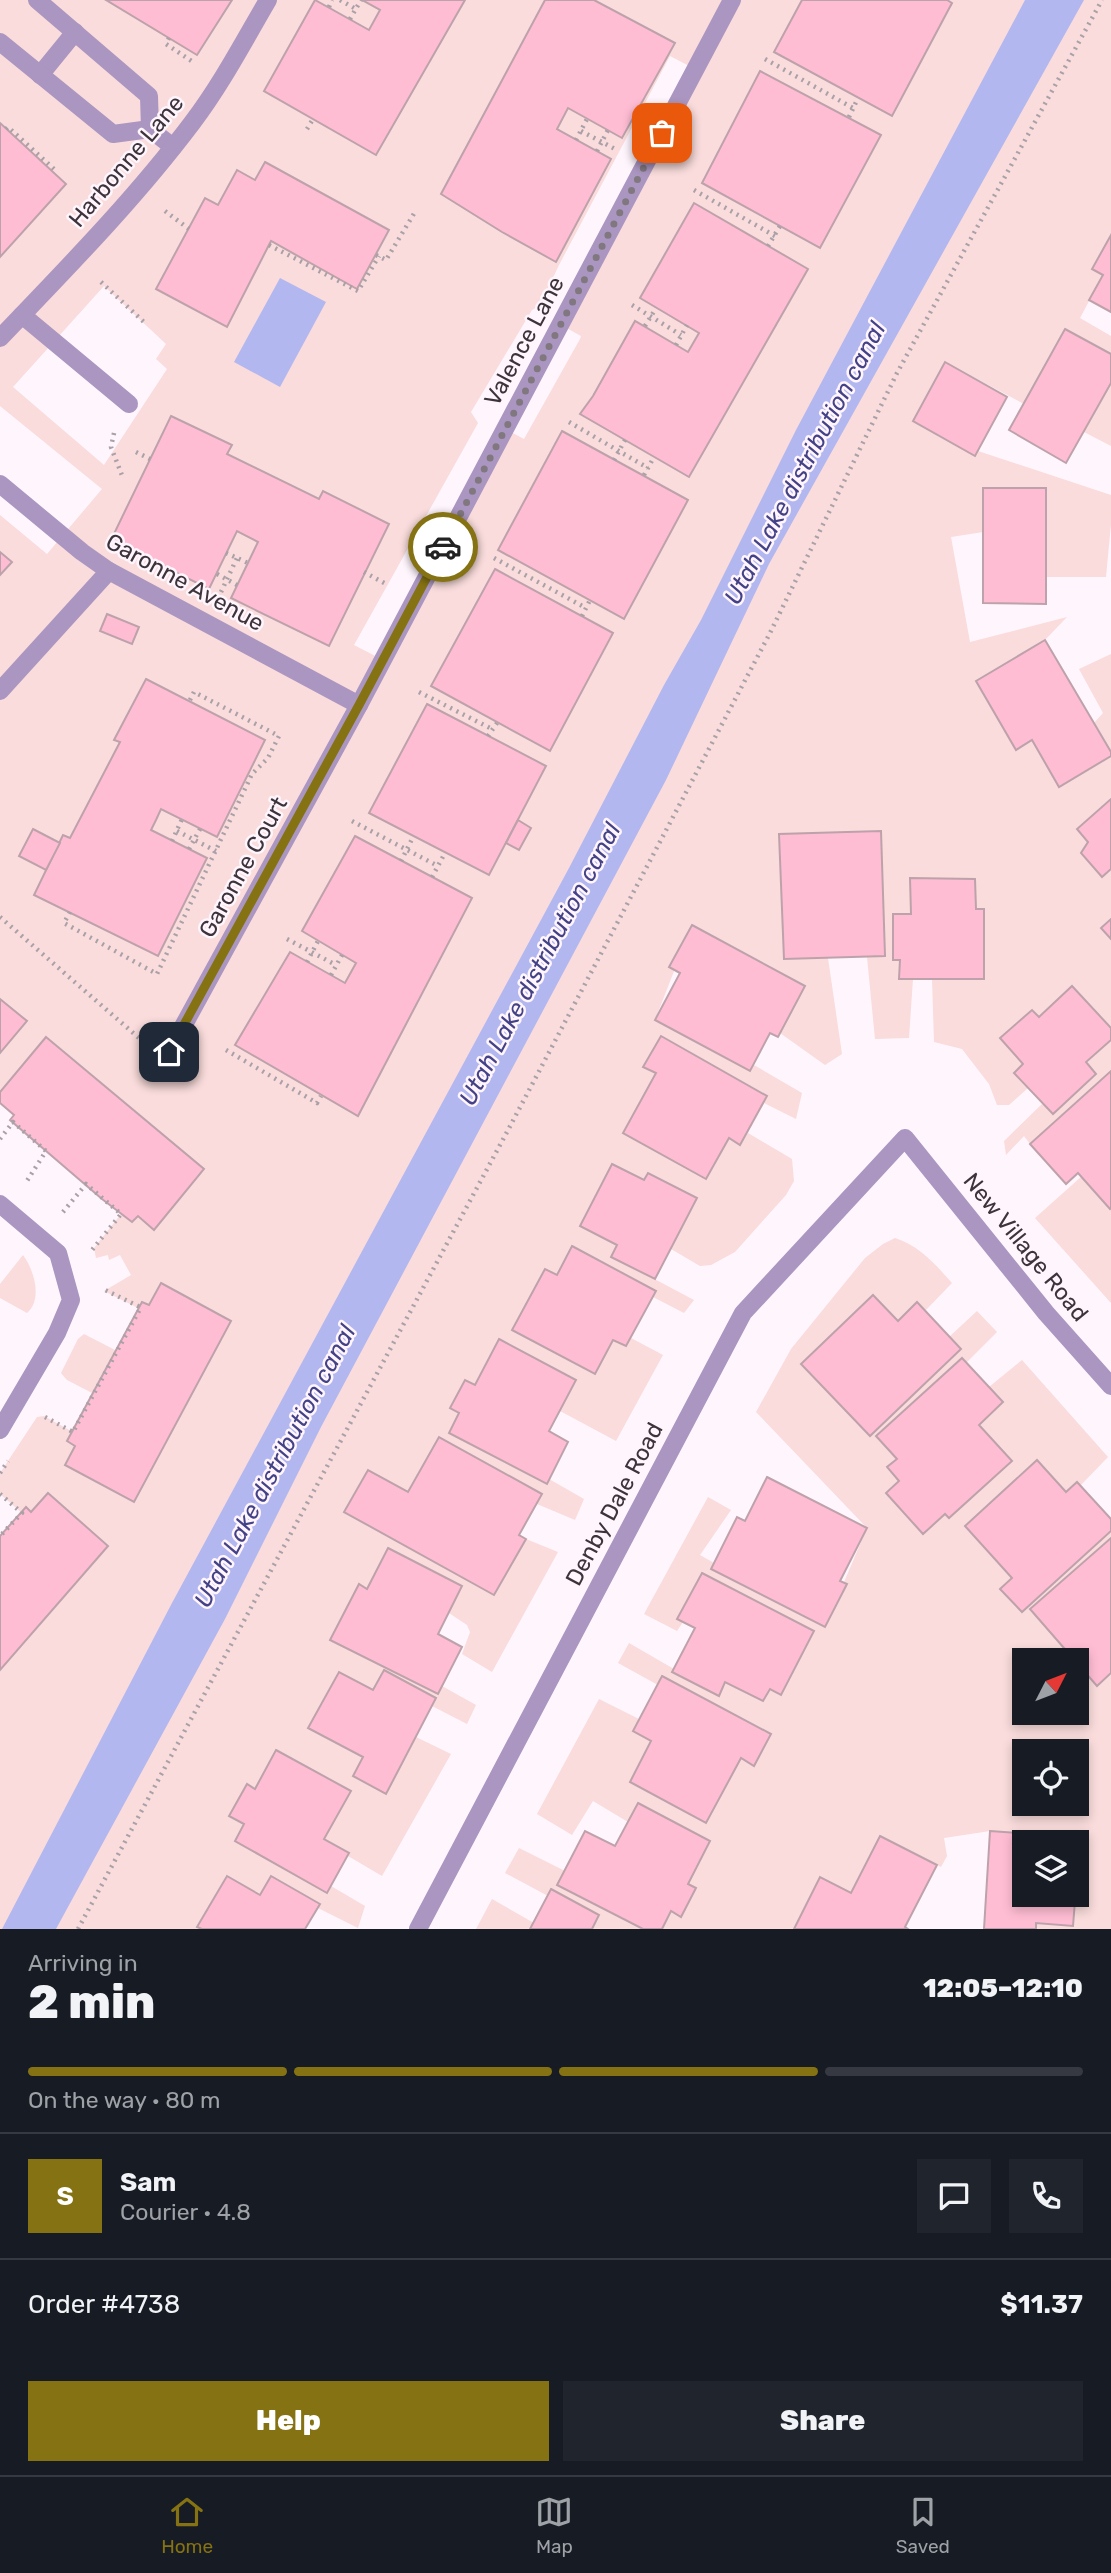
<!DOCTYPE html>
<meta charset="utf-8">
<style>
body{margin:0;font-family:Rubik,sans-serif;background:#20242c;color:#f1f3f6;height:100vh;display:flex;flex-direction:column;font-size:26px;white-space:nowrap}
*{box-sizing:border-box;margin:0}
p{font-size:23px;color:#9ea1a6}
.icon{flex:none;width:38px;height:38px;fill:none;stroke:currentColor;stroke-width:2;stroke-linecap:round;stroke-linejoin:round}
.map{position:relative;height:1929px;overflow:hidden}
.drawer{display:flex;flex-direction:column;background:#171b24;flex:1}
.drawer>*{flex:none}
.needle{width:46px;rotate:48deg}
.fabs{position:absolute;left:1012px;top:1648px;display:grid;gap:14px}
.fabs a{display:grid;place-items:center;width:77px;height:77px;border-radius:0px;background:#171b24;box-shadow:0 4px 10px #0003;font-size:35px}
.pin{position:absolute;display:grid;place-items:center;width:60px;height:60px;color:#fff;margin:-30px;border-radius:14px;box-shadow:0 4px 10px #0006}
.courier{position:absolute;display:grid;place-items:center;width:70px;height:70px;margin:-35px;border:5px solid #857213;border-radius:50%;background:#fff;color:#222;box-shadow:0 2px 9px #0007}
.overview em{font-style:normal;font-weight:800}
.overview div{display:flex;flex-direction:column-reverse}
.overview{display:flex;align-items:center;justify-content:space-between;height:119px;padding:0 28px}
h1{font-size:46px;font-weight:800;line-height:52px}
.bar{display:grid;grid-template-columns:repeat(4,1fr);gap:10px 7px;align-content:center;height:84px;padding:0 28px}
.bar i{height:9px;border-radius:5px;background:#363941}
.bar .current{background:#857213}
.bar p{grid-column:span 4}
.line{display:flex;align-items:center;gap:18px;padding:0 28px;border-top:2px solid #363941}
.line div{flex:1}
.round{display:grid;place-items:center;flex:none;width:74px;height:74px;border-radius:0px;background:#20242c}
.button{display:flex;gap:14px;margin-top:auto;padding:14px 28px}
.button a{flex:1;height:80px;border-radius:0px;background:#857213;color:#fff;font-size:28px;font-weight:800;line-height:80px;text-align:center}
.button a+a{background:#20242c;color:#f1f3f6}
.tabs{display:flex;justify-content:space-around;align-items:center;height:98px;border-top:2px solid #363941;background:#171b24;font-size:19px;color:#9ea1a6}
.tabs a{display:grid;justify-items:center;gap:4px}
.tabs .current{color:#857213}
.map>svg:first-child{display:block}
.green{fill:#f9dcdb;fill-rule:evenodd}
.water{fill:#b3b7f0}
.building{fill:#ffbdd3;stroke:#bea2ab;stroke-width:2}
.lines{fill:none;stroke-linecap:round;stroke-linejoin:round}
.path{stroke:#aaa0a8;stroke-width:4.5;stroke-dasharray:2 5;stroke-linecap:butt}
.service{stroke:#aa96c0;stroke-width:18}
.minor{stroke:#aa96c0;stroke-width:18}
.done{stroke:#81787f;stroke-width:7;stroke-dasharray:0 12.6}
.route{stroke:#857213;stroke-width:9}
.labels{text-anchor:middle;stroke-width:5;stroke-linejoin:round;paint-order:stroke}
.street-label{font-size:23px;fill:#3d343b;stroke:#fff5fd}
.water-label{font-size:24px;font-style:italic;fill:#434286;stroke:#fff5fd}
</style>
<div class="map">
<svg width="1111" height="1929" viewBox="0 0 1111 1929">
<rect width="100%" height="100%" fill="#fff5fd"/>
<!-- green -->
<g class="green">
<path d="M0 0H106L197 55 232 0H315L264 91 376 155 465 0H545L441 194 482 219 567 239 611 159 557 129 568 108 623 138 675 43 594 0H802L775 53 891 116 950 9 952 3 947 0H1111V235L1093 269 1103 275 1080 318 1111 336V354L1024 404 945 362 975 455 978 451 1111 495V524L1106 577H1046V488H983V532L951 537 970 642 1067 617 1045 640 976 681 1016 749 1032 740 1059 787 1111 757V799L1077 829 1088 842 1082 853 1101 876 1111 869V919L1101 928 1111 939V1028L1072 986 1039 1017 1032 1010 1001 1039 1024 1064 1015 1073 1028 1088 1009 1105H997L989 1084 962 1049 934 1042 932 979H984V910L976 909 975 879H911V914L893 915V960H900V978L913 979 909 1038 875 1039 867 957 885 955 880 831 779 834 784 959 828 958 842 1054 825 1065 780 1033 805 986 692 925 655 1020 750 1071 754 1065 802 1093 796 1119 764 1103 767 1095 661 1036 644 1067 656 1073 623 1133 706 1179 729 1138 740 1145 748 1133 792 1159 794 1181 786 1195 735 1252 711 1265 700 1266 671 1249 697 1198 647 1173 611 1256 694 1300 684 1313 653 1297 656 1291 572 1246 557 1275 545 1269 513 1330 594 1374 613 1340 626 1346 631 1338 663 1355 616 1441 560 1411 576 1379 499 1339 475 1385 465 1380 450 1408 459 1413 449 1433 546 1484 549 1479 584 1499 575 1520 537 1504 541 1494 440 1437 408 1492 368 1470 345 1512 493 1595 526 1539 558 1552 492 1672 462 1654 470 1632 467 1625 449 1613 462 1585 388 1548 367 1589 358 1585 331 1640 438 1694 442 1686 476 1705 467 1724 432 1706 436 1698 385 1670 373 1690 338 1672 309 1728 363 1757 353 1776 386 1794 416 1737 451 1754 382 1876 348 1856 349 1853 324 1839 351 1791 277 1750 255 1789 247 1785 230 1817 244 1824 235 1841 327 1893 331 1886 365 1906 358 1928 318 1908 319 1903 271 1876 260 1895 226 1876 198 1926 202 1929H0V1670L108 1547 48 1494 31 1512 26 1508 22 1513 0 1494V1473L37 1417 44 1416 73 1432 67 1441 75 1446 65 1465 134 1502 231 1321 161 1283 149 1305 143 1302 140 1309 104 1291 131 1275 120 1255 109 1260 108 1255 96 1258 94 1248 121 1214 132 1222 138 1216 154 1229 204 1169 47 1037 0 1092V1053L27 1021 0 999V515L47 554 102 489 0 406V257L66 184 0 123ZM670 56 695 69 561 325 581 336 580 339 524 439 505 429 383 660 354 645 478 423 471 412 532 310 550 300 548 288 560 263ZM751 93 840 114 881 135 820 248 702 183ZM693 204 808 269 689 477 580 414 597 390 635 322 688 352 700 333 640 298ZM104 286 166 344 156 359 167 369 104 465 13 387ZM171 416 231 446 227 454 319 499 324 492 389 524 329 645 231 598 258 542 237 531 209 589 111 540ZM562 431 688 500 636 596 606 609 498 550ZM495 570 611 632 612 636 550 751 431 686ZM189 702 265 740 217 837 161 809 151 830 207 858 158 956 34 895 63 835 70 838 120 742 115 740ZM488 736 546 766 489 875 369 813 377 800ZM355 836 472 898 358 1116 236 1045 290 952 345 983 356 963 302 931Z"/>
<polygon points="316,0 362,0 380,10 369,30"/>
<polygon points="1111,383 1111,446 1084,432"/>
<polygon points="1111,654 1111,751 1094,723 1103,713 1079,669"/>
<polygon points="1111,1040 1111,1071 1030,1144 1024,1136 1006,1155 1004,1141 1043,1103 1053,1114 1096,1074 1086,1063"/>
<polygon points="1081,1177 1111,1208 1111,1303 1035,1218"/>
<path d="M895 1238C920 1246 935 1264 952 1283L925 1311 898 1321 873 1295 801 1365 870 1436 961 1349 949 1337 977 1311 997 1332 966 1363 961 1358 876 1436 897 1459 888 1468 899 1481 886 1493 923 1533 945 1514 950 1518 1011 1461 979 1425 1003 1403 989 1387 1022 1360 1108 1457 1080 1486 1066 1492 1036 1460 965 1526 1012 1578 1000 1589 1022 1612 1111 1531V1538L1030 1609 1075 1661H1024V1713H1076V1662L1096 1685 1111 1673V1929H1036V1923L1073 1925 1075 1901H1081L1083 1868 1076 1867V1843H1072V1837L990 1831 944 1838 947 1856 941 1867 937 1865 851 1893 820 1878 794 1929H662L671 1911 682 1916 696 1888 688 1884 710 1840 638 1803 628 1822 593 1801 572 1835 537 1814 599 1699 639 1719 651 1741 630 1783 706 1823 741 1758 754 1765 771 1733 662 1677 658 1685 618 1663 629 1643 719 1695 725 1682 763 1701 770 1689 781 1695 814 1631 702 1573 678 1619 683 1622 677 1631 644 1614 708 1497 731 1510 700 1555 714 1563 712 1569 825 1627 867 1528 756 1412 791 1349 865 1258 883 1244ZM1024 1752H1076V1804H1024Z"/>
<path d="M23 1255C34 1270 43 1299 27 1313L0 1298V1284Z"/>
<polygon points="84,1334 117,1351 94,1394 67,1380 61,1373 78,1339"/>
<polygon points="519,1848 565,1871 558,1885 643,1929 592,1929 599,1915 551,1890 548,1896 505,1873"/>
<polygon points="492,1899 534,1923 530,1929 476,1929"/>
</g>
<!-- water -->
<g class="water">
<polygon points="1025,0 1084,0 769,564 666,780 321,1427 225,1619 56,1929 2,1929 172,1603 569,868 664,685 701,620 796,430"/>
<polygon points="280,278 326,302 280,387 234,362"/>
</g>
<!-- building -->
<g class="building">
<polygon points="106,0 232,0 197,55"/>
<polygon points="315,0 369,30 380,10 362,0 465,0 376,155 264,91"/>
<polygon points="545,0 594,0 675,43 622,138 568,108 557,129 611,159 556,262 502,232 441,194"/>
<polygon points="802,0 947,0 952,3 892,116 774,52"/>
<polygon points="760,71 881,135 820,248 702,183"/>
<polygon points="0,123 66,184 0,257"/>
<polygon points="265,162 389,230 357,289 271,241 227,327 156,289 205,198 218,205 237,170 255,180"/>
<polygon points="694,203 808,269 689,477 580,414 593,396 635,321 688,352 699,333 640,298"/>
<polygon points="1111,235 1111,312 1089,300 1103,275 1092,269"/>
<polygon points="1065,329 1111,354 1111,383 1066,463 1009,430"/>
<polygon points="945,362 1007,397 975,456 913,421"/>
<polygon points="171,416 232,445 227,454 319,499 323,491 389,524 329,646 231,598 258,542 237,531 209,589 111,540"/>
<polygon points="562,431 688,500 624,619 498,550"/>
<polygon points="983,488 1046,488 1046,604 983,603"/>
<polygon points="0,552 12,562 0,575"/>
<polygon points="495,569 613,633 550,751 431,686"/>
<polygon points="107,614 139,627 132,644 100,631"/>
<polygon points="1045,640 1111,752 1111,756 1059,787 1032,740 1016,750 976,681"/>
<polygon points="146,679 265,740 217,837 161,809 156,820 151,830 207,858 158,956 34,895 63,835 70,838 120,742 114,740"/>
<polygon points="427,704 546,766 489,875 369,813"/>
<polygon points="1111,799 1111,869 1102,877 1081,853 1088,842 1077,829"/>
<polygon points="518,820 531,828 519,850 506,843"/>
<polygon points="33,829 60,843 46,870 19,856"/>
<polygon points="881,831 885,956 784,959 779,834"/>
<polygon points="355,836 472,898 358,1116 235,1045 290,952 345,983 356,963 302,931"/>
<polygon points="910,878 975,879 976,909 984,909 984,979 899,979 900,960 893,960 893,914 911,914"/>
<polygon points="1111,919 1111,939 1101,928"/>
<polygon points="692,925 805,986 778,1037 770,1033 750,1071 655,1020 680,973 669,967"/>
<polygon points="1072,986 1111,1028 1111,1040 1086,1062 1096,1074 1053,1114 1014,1073 1023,1064 1000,1038 1032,1010 1039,1017"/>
<polygon points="0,999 27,1021 0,1053"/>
<polygon points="661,1036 767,1096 740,1145 729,1138 706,1179 623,1133 656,1073 643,1067"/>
<polygon points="46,1037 204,1169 154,1230 138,1216 132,1222 102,1199 10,1120 14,1115 0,1103 0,1092"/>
<polygon points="1111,1071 1111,1208 1110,1209 1078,1173 1066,1184 1030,1144"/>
<polygon points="612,1164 644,1180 648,1173 697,1198 655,1279 611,1257 617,1245 580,1226"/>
<polygon points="572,1246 656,1291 626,1346 613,1340 595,1374 512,1330 545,1269 557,1275"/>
<polygon points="161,1283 231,1321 134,1502 65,1465 75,1446 67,1441 142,1302 149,1305"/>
<polygon points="873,1295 898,1321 917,1302 961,1349 870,1436 801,1364"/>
<polygon points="499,1339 576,1380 549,1431 568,1442 547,1484 449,1433 459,1413 450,1408 465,1380 475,1385"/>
<polygon points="962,1358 1003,1402 979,1425 1012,1461 949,1518 945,1514 923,1534 886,1493 899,1481 887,1467 897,1459 876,1436"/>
<polygon points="439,1437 542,1494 519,1535 526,1539 494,1595 344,1512 368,1470 408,1492"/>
<polygon points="1037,1460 1066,1492 1077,1482 1111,1519 1111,1531 1022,1612 1000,1589 1012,1578 965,1526"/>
<polygon points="767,1477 867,1528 840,1581 847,1584 825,1627 711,1569 737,1517 745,1521"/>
<polygon points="48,1493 108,1546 0,1670 0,1536 26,1507 31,1512"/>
<polygon points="1111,1538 1111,1673 1097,1686 1030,1609"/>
<polygon points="388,1548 462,1586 438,1634 462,1647 438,1694 330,1640 359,1584 367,1589"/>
<polygon points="702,1573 814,1631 781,1695 770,1689 763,1701 725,1682 719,1696 672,1672 695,1628 677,1619"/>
<polygon points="384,1670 436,1698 386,1794 353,1776 363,1757 308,1728 339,1672 373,1690"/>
<polygon points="662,1676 771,1734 754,1766 741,1758 706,1823 630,1782 651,1741 633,1731"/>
<polygon points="276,1750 351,1791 324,1839 349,1853 327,1893 235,1841 244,1824 229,1816 247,1784 255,1789"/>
<polygon points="638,1803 710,1841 688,1884 696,1888 681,1917 671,1911 662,1929 643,1929 557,1885 585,1831 615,1846"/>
<polygon points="990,1831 1072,1837 1072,1843 1024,1843 1024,1895 1076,1895 1076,1867 1083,1868 1081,1901 1075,1901 1073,1926 1036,1923 1036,1929 984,1929"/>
<polygon points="880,1836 937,1865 905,1927 908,1929 794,1929 820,1877 851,1893"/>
<polygon points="227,1876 260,1895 271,1876 320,1904 305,1929 202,1929 197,1927"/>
<polygon points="551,1889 599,1915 592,1929 530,1929"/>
</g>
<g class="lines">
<!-- path -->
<g class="path">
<polyline points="340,0 356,9"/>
<polyline points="329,7 332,0"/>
<polyline points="350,19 361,0"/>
<polyline points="169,38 166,44 193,62"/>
<polyline points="765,59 853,108"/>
<polyline points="849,117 858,98"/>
<polyline points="6,129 8,127 54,169"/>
<polyline points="307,129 313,119"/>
<polyline points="581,131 615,149"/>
<polyline points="576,140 587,119"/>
<polyline points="597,151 608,130"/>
<polyline points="694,190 775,236"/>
<polyline points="165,211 189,229"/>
<polyline points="269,245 358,291 379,256"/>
<polyline points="768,246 780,226"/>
<polyline points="376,255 386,260 415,212"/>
<polyline points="101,282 146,324"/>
<polyline points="632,305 681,335"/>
<polyline points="645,326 656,308"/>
<polyline points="676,345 687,325"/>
<polyline points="569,422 648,468"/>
<polyline points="114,433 111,447 123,478"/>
<polyline points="136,452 150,459"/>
<polyline points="614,460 625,440"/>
<polyline points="644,475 654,457"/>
<polyline points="226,553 248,563"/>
<polyline points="494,558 586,608"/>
<polyline points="364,572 386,584"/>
<polyline points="217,574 237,585"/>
<polyline points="221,592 237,558"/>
<polyline points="582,616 590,600"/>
<polyline points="419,692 492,729"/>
<polyline points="488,736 497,723"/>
<polyline points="352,821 438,866"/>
<polyline points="177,831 216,851"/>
<polyline points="172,841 182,819"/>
<polyline points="189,849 200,829"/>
<polyline points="401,861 413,837"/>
<polyline points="432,877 445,853"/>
<polyline points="70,912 64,923 157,974 252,774 268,758 279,736 194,692 189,702"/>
<polyline points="0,917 139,1038"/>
<polyline points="287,939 336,965"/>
<polyline points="307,962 318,941"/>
<polyline points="331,975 342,955"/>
<polyline points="226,1050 317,1103 321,1096"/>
<polyline points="0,1139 13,1122 46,1151 25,1184"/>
<polyline points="63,1212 86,1184 121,1214 92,1250"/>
<polyline points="45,1417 73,1432 140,1309 140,1307 103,1289"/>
<polyline points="0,1473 8,1461"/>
<polyline points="0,1494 22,1513 0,1536"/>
<polyline points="78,1929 507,1132 770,633 897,373 1102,0"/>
</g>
<!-- service -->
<g class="service">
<polyline points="40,75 75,32"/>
<polyline points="22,315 129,404"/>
<polyline points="0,691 109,571"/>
</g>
<!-- minor -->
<g class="minor">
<polyline points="37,0 149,96 150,129"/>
<polyline points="0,42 113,134 150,129 173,147"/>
<path d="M0 338C66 269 134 200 192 123 221 85 244 41 268 0"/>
<polyline points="0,484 82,552 109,571 359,705"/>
<polyline points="169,1052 359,705 732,0"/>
<polyline points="0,1204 58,1253 71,1300 57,1333 0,1430"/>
<polyline points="418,1929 743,1313 905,1138 1046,1313 1111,1386"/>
</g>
</g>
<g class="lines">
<!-- done -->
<polyline class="done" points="443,547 662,133"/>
<!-- route -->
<polyline class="route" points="169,1052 359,705 443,547"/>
</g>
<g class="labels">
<!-- street labels -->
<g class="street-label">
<text transform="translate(126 161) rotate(-50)" y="8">Harbonne Lane</text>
<text transform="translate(524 341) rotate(-62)" y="8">Valence Lane</text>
<text transform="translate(185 582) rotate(29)" y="8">Garonne Avenue</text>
<text transform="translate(243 867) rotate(-61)" y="8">Garonne Court</text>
<text transform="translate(1026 1247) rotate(51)" y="8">New Village Road</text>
<text transform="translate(614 1504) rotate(-62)" y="8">Denby Dale Road</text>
</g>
<!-- water labels -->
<g class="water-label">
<text transform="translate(805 463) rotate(-62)" y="8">Utah Lake distribution canal</text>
<text transform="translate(540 964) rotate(-62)" y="8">Utah Lake distribution canal</text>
<text transform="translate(275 1466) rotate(-62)" y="8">Utah Lake distribution canal</text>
</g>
</g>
</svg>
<div class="fabs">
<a><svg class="needle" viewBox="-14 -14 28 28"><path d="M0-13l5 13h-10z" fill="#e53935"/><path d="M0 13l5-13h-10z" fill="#9ea1a6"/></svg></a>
<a><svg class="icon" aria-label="locate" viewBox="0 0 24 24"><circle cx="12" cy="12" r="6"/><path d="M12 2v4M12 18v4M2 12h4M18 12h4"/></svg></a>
<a><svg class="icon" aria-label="layers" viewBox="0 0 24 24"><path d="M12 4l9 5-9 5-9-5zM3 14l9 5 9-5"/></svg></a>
</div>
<div class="pin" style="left:662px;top:133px;background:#ea580c"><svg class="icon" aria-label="bag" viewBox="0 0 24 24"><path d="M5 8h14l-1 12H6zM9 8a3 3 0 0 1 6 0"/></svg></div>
<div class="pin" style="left:169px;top:1052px;background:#1f2937"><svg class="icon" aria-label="home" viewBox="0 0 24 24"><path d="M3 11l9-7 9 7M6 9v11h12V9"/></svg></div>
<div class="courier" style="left:443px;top:547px"><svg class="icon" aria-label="car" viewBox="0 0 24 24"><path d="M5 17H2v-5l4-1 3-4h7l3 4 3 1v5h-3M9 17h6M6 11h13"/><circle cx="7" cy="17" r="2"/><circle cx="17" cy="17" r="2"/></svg></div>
</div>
<section class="drawer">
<div class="overview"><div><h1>2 min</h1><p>Arriving in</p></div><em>12:05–12:10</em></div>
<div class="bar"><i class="current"></i><i class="current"></i><i class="current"></i><i></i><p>On the way · 80 m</p></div>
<div class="line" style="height:126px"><b class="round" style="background:#857213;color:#fff">S</b><div><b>Sam</b><p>Courier · 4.8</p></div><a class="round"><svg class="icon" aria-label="chat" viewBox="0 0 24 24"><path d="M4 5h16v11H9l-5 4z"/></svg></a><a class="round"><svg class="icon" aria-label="phone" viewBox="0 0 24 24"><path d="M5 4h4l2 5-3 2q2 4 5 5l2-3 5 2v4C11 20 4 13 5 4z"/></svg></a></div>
<div class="line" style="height:91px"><div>Order #4738</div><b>$11.37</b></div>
<div class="button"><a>Help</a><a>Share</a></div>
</section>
<nav class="tabs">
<a class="current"><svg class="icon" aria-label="home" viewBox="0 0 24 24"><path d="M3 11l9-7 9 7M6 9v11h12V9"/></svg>Home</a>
<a><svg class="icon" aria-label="map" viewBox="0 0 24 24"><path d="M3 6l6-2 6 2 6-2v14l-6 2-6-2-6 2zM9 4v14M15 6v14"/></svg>Map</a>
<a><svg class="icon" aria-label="saved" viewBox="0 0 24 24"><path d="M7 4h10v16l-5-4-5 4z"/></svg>Saved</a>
</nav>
